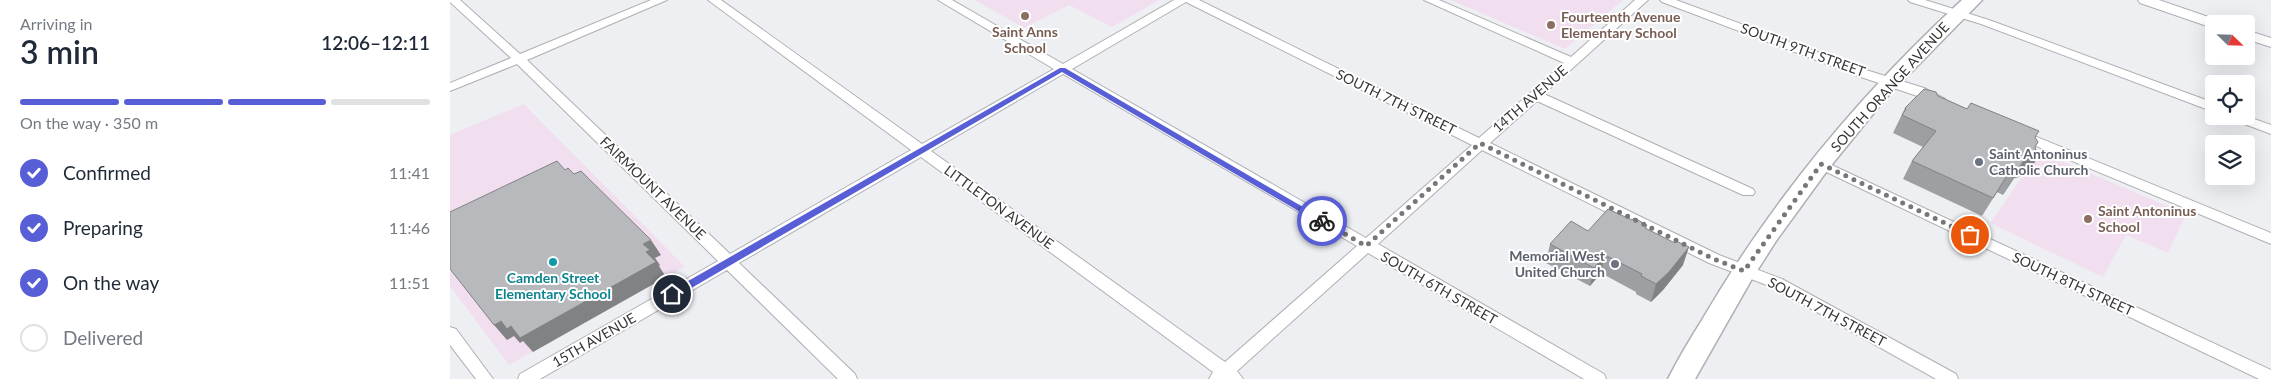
<!DOCTYPE html>
<meta charset="utf-8">
<style>
body{margin:0;font-family:Lato,sans-serif;background:#f2f2f3;color:#1f2937;height:100vh;display:flex;flex-direction:column;font-size:19px;white-space:nowrap}
*{box-sizing:border-box;margin:0}
p{font-size:16px;color:#747a83}
.icon{flex:none;width:28px;height:28px;fill:none;stroke:currentColor;stroke-width:2;stroke-linecap:round;stroke-linejoin:round}
.map{position:relative;flex:1;overflow:hidden}
.details{display:flex;flex-direction:column;background:#fff;width:450px}
.details>*{flex:none}
.needle{width:32px;rotate:113deg}
.fabs{position:absolute;left:1755px;top:15px;display:grid;gap:10px}
.fabs a{display:grid;place-items:center;width:50px;height:50px;border-radius:5px;background:#fff;box-shadow:0 5px 20px #0002;font-size:25px}
.pin{position:absolute;display:grid;place-items:center;width:42px;height:42px;color:#fff;margin:-21px;border:2px solid #fff;border-radius:50%;box-shadow:0 1px 5px #0007}
.courier{position:absolute;display:grid;place-items:center;width:50px;height:50px;margin:-25px;border:4px solid #585fd6;border-radius:50%;background:#fff;color:#222;box-shadow:0 1px 6px #0007}
.summary em{font-style:normal;font-weight:600}
.summary div{display:flex;flex-direction:column-reverse}
.summary{display:flex;align-items:center;justify-content:space-between;height:85px;padding:0 20px}
h1{font-size:32px;font-weight:600;line-height:38px}
.bar{display:grid;grid-template-columns:repeat(4,1fr);gap:8px 5px;align-content:center;height:60px;padding:0 20px}
.bar i{height:6px;border-radius:4px;background:#e0e1e3}
.bar .on{background:#585fd6}
.bar p{grid-column:span 4}
ol{padding:0 20px;list-style:none}
li{display:flex;align-items:center;gap:15px;height:55px}
li p{margin-inline-start:auto}
li .icon{padding:5px;border-radius:50%;background:#585fd6;color:#fff;stroke-width:4}
li:last-child{color:#747a83}
li i{width:28px;height:28px;border:2px solid #e0e1e3;border-radius:50%}
main{display:flex;flex:1;min-height:0}
.map>svg:first-child{display:block}
.education{fill:#f1dff0}
.lines{fill:none;stroke-linecap:round;stroke-linejoin:round}
.minor-casing{stroke:#aeafb3;stroke-width:2}
.tertiary-casing{stroke:#aeafb3;stroke-width:2}
.primary-casing{stroke:#aeafb3;stroke-width:3}
.minor{fill:#fff;fill-rule:evenodd}
.tertiary{fill:#fff;fill-rule:evenodd}
.primary{fill:#fff;fill-rule:evenodd}
.wall{fill:#9e9fa3}
.shaded-wall{fill:#818284}
.building{fill:#b8b9bd;stroke:#818284}
.route{fill:#585fd6}
.done{stroke:#77777a;stroke-width:5;stroke-dasharray:0 9}
.education-dot{fill:#8d6e63;stroke:#fff;stroke-width:2}
.worship-dot{fill:#6b7280;stroke:#fff;stroke-width:2}
.culture-dot{fill:#0f9aa8;stroke:#fff;stroke-width:2}
.labels{text-anchor:middle;stroke-width:4;stroke-linejoin:round;paint-order:stroke}
.education-label{font-size:14px;font-weight:bold;fill:#785e54;stroke:#fff;text-anchor:start}
.street-label{font-size:14px;fill:#373739;stroke:#fff}
.worship-label{font-size:14px;font-weight:bold;fill:#5b616d;stroke:#fff;text-anchor:start}
.culture-label{font-size:14px;font-weight:bold;fill:#0d838f;stroke:#fff}
</style>
<main>
<section class="details">
<div class="summary"><div><h1>3 min</h1><p>Arriving in</p></div><em>12:06–12:11</em></div>
<div class="bar"><i class="on"></i><i class="on"></i><i class="on"></i><i></i><p>On the way · 350 m</p></div>
<ol>
<li><svg class="icon" aria-label="check" viewBox="0 0 24 24"><path d="M5 12l5 5 9-10"/></svg>Confirmed<p>11:41</p></li>
<li><svg class="icon" aria-label="check" viewBox="0 0 24 24"><path d="M5 12l5 5 9-10"/></svg>Preparing<p>11:46</p></li>
<li><svg class="icon" aria-label="check" viewBox="0 0 24 24"><path d="M5 12l5 5 9-10"/></svg>On the way<p>11:51</p></li>
<li><i></i>Delivered</li>
</ol>
</section>
<div class="map">
<svg width="1821" height="379" viewBox="0 0 1821 379">
<rect width="100%" height="100%" fill="#eeeff3"/>
<!-- education -->
<g class="education">
<polygon points="525,0 709,0 662,27 619,5 574,28"/>
<polygon points="1001,0 1173,0 1115,49"/>
<polygon points="74,104 235,267 59,365 0,286 0,135"/>
<polygon points="1590,152 1736,214 1718,253 1676,235 1653,277 1540,223"/>
</g>
<g class="lines">
<defs>
<g id="minor">
<path d="M0 0H10L70 54 201 0H217L77 60 280 254 461 150 258 0H271L472 144 604 69 488 0H502L613 64 724 0H749L1029 138 1114 63 974 0H989L1121 57 1185 0H1198L1094 94 1303 189 1305 192 1303 195H1293L1087 101 1040 143 1269 255 1332 279 1506 374 1508 379H1486L1322 287 1259 263 1032 150 928 244 1154 374 1156 379H1134L918 253 787 371 793 379H759L763 372 471 157 289 263 405 374 407 379H388L277 270 90 379H68L70 374 268 261 67 64 0 91V83L61 58 0 2ZM736 2 1022 145 916 238 622 69ZM613 74 907 246 775 362 481 151Z"/>
<polygon points="1210,0 1226,0 1416,70 1474,88 1495,99 1493,102 1485,102 1408,76 1212,2"/>
<polygon points="1458,0 1475,0 1539,20 1764,103 1764,112 1531,24 1460,2"/>
<polygon points="1779,116 1796,116 1821,125 1821,134 1781,119"/>
<polygon points="1572,131 1821,233 1821,244 1567,138 1566,135 1567,132"/>
<polygon points="1371,160 1821,370 1821,379 1809,379 1366,167 1364,164"/>
<polygon points="0,327 6,329 43,379 26,379 0,345"/>
</g>
<g id="tertiary">
<polygon points="1688,0 1709,0 1770,21 1772,24 1764,24 1764,28 1760,27 1690,3"/>
<polygon points="1796,30 1821,38 1821,47 1796,39"/>
</g>
<path id="primary" d="M1512 0H1532L1436 98 1379 168 1326 241 1303 277 1245 379H1218C1228 359 1240 339 1252 320 1322 200 1410 94 1512 0Z"/>
</defs>
<!-- minor casing -->
<use href="#minor" class="minor-casing"/>
<!-- tertiary casing -->
<use href="#tertiary" class="tertiary-casing"/>
<!-- primary casing -->
<use href="#primary" class="primary-casing"/>
<!-- minor -->
<use href="#minor" class="minor"/>
<!-- tertiary -->
<use href="#tertiary" class="tertiary"/>
<!-- primary -->
<use href="#primary" class="primary"/>
</g>
<!-- wall -->
<g class="wall">
<polygon points="1488,96 1517,109 1585,137 1585,148 1577,175 1564,178 1553,195 1547,192 1532,216 1453,179 1462,161 1473,147 1443,133 1455,108"/>
<polygon points="1182,220 1197,225 1196,229 1233,265 1213,290 1201,302 1186,294 1186,292 1151,273 1140,286 1096,263 1100,244 1138,231"/>
</g>
<!-- shaded-wall -->
<g class="shaded-wall">
<polygon points="1588,142 1578,159 1588,157 1577,175 1564,178 1553,195 1574,160"/>
<polygon points="201,240 211,255 205,258 210,265 209,266 216,277 83,352 73,341 70,343 64,336 57,340 44,325 196,252 193,244"/>
<polygon points="1239,247 1233,265 1213,290 1201,302 1206,284"/>
<polygon points="1155,255 1151,273 1140,286 1144,268"/>
</g>
<!-- building -->
<g class="building">
<polygon points="1474,89 1486,92 1488,96 1517,109 1521,103 1589,131 1585,137 1588,142 1585,147 1588,157 1574,160 1563,177 1558,174 1543,198 1462,161 1486,131 1452,115 1456,109 1455,108"/>
<polygon points="107,161 115,170 118,168 124,174 131,171 201,240 193,244 200,250 196,252 206,262 70,338 61,326 57,329 51,321 44,325 0,269 0,212"/>
<polygon points="1158,209 1182,220 1184,218 1197,225 1195,228 1225,243 1226,241 1239,247 1219,272 1206,284 1191,276 1192,274 1155,255 1144,268 1100,244 1121,221 1138,231"/>
</g>
<!-- route -->
<polygon class="route" points="610,68 615,68 877,221 875,223 869,223 612,72 226,297 219,297 219,292"/>
<g class="lines">
<!-- done -->
<polyline class="done" points="872,221 916,246 1030,143 1264,259 1294,271 1371,164 1520,235"/>
</g>
<!-- markers -->
<g class="education-dot">
<circle cx="575" cy="16" r="5"/>
<circle cx="1101" cy="25" r="5"/>
<circle cx="1638" cy="219" r="5"/>
</g>
<g class="worship-dot">
<circle cx="1529" cy="162" r="5"/>
<circle cx="1165" cy="264" r="5"/>
</g>
<circle class="culture-dot" cx="103" cy="262" r="5"/>
<g class="labels">
<!-- education labels -->
<g class="education-label">
<text x="1111" y="22">Fourteenth Avenue<tspan x="1111" dy="16">Elementary School</tspan></text>
<text x="575" y="37" text-anchor="middle">Saint Anns<tspan x="575" dy="16">School</tspan></text>
<text x="1648" y="216">Saint Antoninus<tspan x="1648" dy="16">School</tspan></text>
</g>
<!-- street labels -->
<g class="street-label">
<text transform="translate(1353 50) rotate(20)" y="5">SOUTH 9TH STREET</text>
<text transform="translate(1440 87) rotate(-48)" y="5">SOUTH ORANGE AVENUE</text>
<text transform="translate(1080 99) rotate(-41)" y="5">14TH AVENUE</text>
<text transform="translate(946 102) rotate(26)" y="5">SOUTH 7TH STREET</text>
<text transform="translate(203 188) rotate(44)" y="5">FAIRMOUNT AVENUE</text>
<text transform="translate(549 207) rotate(36)" y="5">LITTLETON AVENUE</text>
<text transform="translate(1623 284) rotate(25)" y="5">SOUTH 8TH STREET</text>
<text transform="translate(989 288) rotate(30)" y="5">SOUTH 6TH STREET</text>
<text transform="translate(1377 312) rotate(28)" y="5">SOUTH 7TH STREET</text>
<text transform="translate(144 340) rotate(-30)" y="5">15TH AVENUE</text>
</g>
<!-- worship labels -->
<g class="worship-label">
<text x="1539" y="159">Saint Antoninus<tspan x="1539" dy="16">Catholic Church</tspan></text>
<text x="1155" y="261" text-anchor="end">Memorial West<tspan x="1155" dy="16">United Church</tspan></text>
</g>
<!-- culture labels -->
<g class="culture-label">
<text x="103" y="283">Camden Street<tspan x="103" dy="16">Elementary School</tspan></text>
</g>
</g>
</svg>
<div class="fabs">
<a><svg class="needle" viewBox="-14 -14 28 28"><path d="M0-13l5 13h-10z" fill="#e53935"/><path d="M0 13l5-13h-10z" fill="#747a83"/></svg></a>
<a><svg class="icon" aria-label="locate" viewBox="0 0 24 24"><circle cx="12" cy="12" r="6"/><path d="M12 2v4M12 18v4M2 12h4M18 12h4"/></svg></a>
<a><svg class="icon" aria-label="layers" viewBox="0 0 24 24"><path d="M12 4l9 5-9 5-9-5zM3 14l9 5 9-5"/></svg></a>
</div>
<div class="pin" style="left:1520px;top:235px;background:#ea580c"><svg class="icon" aria-label="bag" viewBox="0 0 24 24"><path d="M5 8h14l-1 12H6zM9 8a3 3 0 0 1 6 0"/></svg></div>
<div class="pin" style="left:222px;top:294px;background:#1f2937"><svg class="icon" aria-label="home" viewBox="0 0 24 24"><path d="M3 11l9-7 9 7M6 9v11h12V9"/></svg></div>
<div class="courier" style="left:872px;top:221px"><svg class="icon" aria-label="bike" viewBox="0 0 24 24"><circle cx="6" cy="16" r="4"/><circle cx="18" cy="16" r="4"/><path d="M6 16l4-8h5l3 8M10 8l3 8H6M13 5h3"/></svg></div>
</div>
</main>
